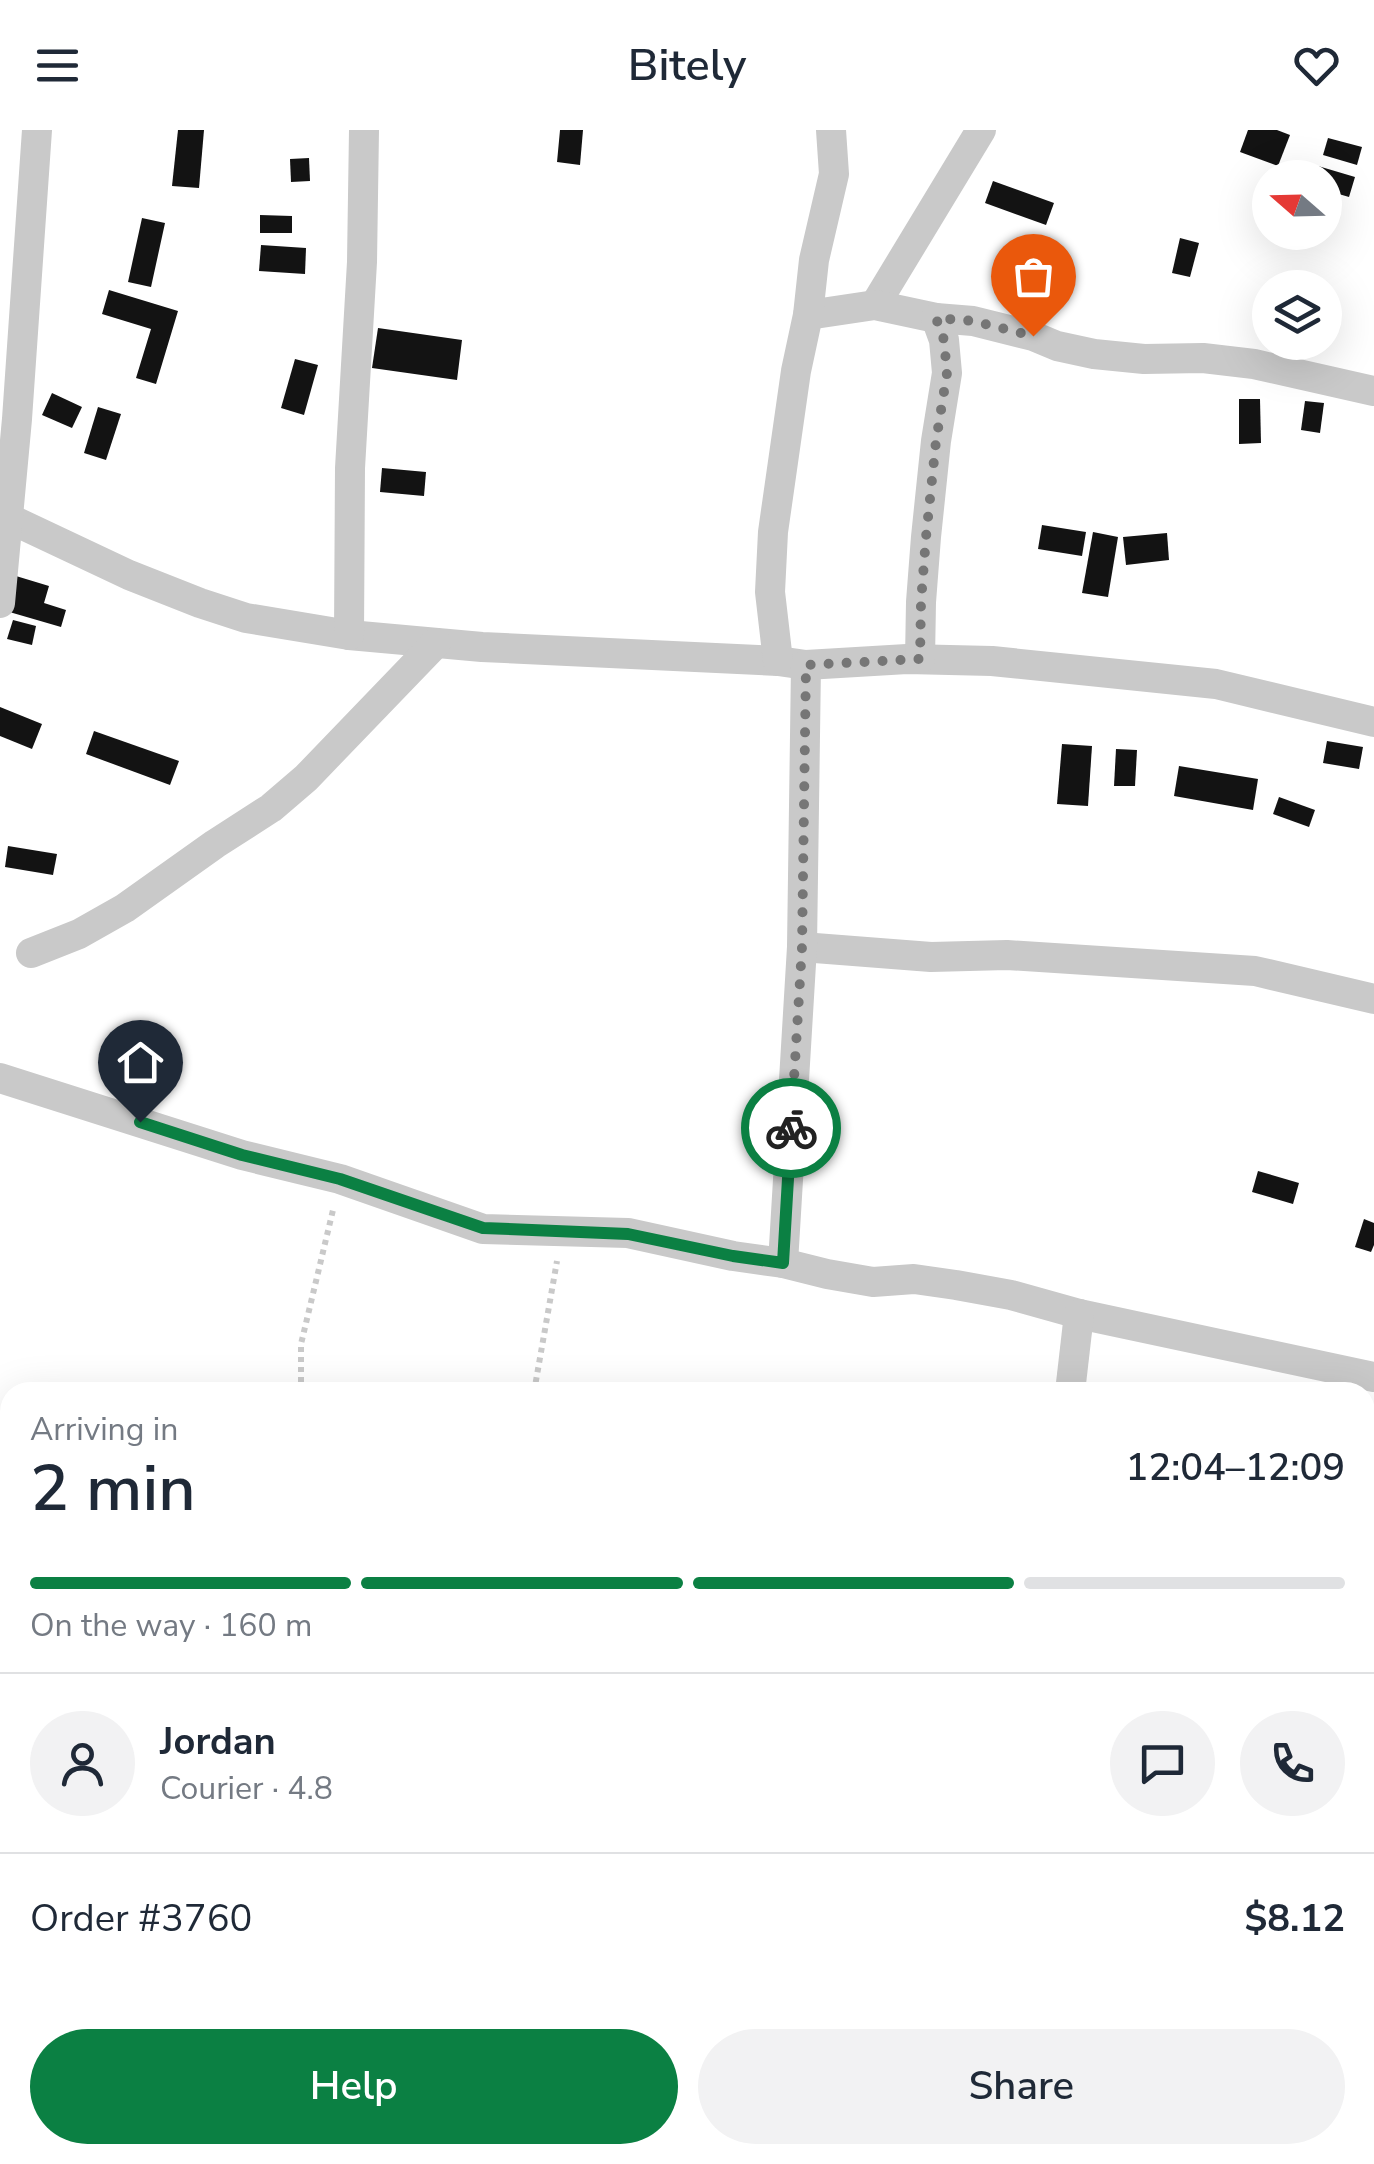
<!DOCTYPE html>
<meta charset="utf-8">
<style>
body{margin:0;font-family:"Nunito Sans",sans-serif;background:#f2f2f3;color:#1f2937;height:100vh;display:flex;flex-direction:column;font-size:38px;white-space:nowrap}
*{box-sizing:border-box;margin:0}
p{font-size:32px;color:#747a83}
.icon{flex:none;width:55px;height:55px;fill:none;stroke:currentColor;stroke-width:2;stroke-linecap:round;stroke-linejoin:round}
.map{position:relative;flex:1;overflow:hidden}
.drawer{position:absolute;left:0px;top:1252px;width:1375px;height:782px;display:flex;flex-direction:column;background:#fff;border-radius:30px 30px 0 0;box-shadow:0 10px 40px #0002}
.drawer>*{flex:none}
.needle{width:65px;rotate:290deg}
.controls{position:absolute;left:1252px;top:30px;display:grid;gap:20px}
.controls a{display:grid;place-items:center;width:90px;height:90px;border-radius:50%;background:#fff;box-shadow:0 10px 40px #0002;font-size:50px}
.pin{position:absolute;display:grid;place-items:center;width:85px;height:85px;color:#fff;margin:-102px -42px;border-radius:50% 50% 50% 0;rotate:-45deg;box-shadow:0 0 10px #0007}
.pin .icon{rotate:45deg}
.courier{position:absolute;display:grid;place-items:center;width:100px;height:100px;margin:-50px;border:8px solid #0b8043;border-radius:50%;background:#fff;color:#222;box-shadow:0 2px 12px #0007}
.headline em{font-style:normal;font-weight:600}
.headline div{display:flex;flex-direction:column-reverse}
.headline{display:flex;align-items:center;justify-content:space-between;height:170px;padding:0 30px}
h1{font-size:65px;font-weight:600;line-height:75px}
.bar{display:grid;grid-template-columns:repeat(4,1fr);gap:15px 10px;align-content:center;height:120px;padding:0 30px}
.bar i{height:12px;border-radius:8px;background:#e0e1e3}
.bar .on{background:#0b8043}
.bar p{grid-column:span 4}
.line{display:flex;align-items:center;gap:25px;padding:0 30px;border-top:2px solid #e0e1e3}
.line div{flex:1}
.round{display:grid;place-items:center;flex:none;width:105px;height:105px;border-radius:52px;background:#f2f2f3}
.primary-button{display:flex;gap:20px;margin-top:auto;padding:20px 30px}
.primary-button a{flex:1;height:115px;border-radius:60px;background:#0b8043;color:#fff;font-size:40px;font-weight:600;line-height:115px;text-align:center}
.primary-button a+a{background:#f2f2f3;color:#1f2937}
header{display:flex;justify-content:space-between;align-items:center;height:130px;padding:0 30px;background:#fff;font-size:45px;font-weight:600}
.map>svg:first-child{display:block}
.building{fill:#131313}
.lines{fill:none;stroke-linecap:round;stroke-linejoin:round}
.path{stroke:#c9c9c9;stroke-width:6;stroke-dasharray:5 5;stroke-linecap:butt}
.street{stroke:#c9c9c9;stroke-width:30}
.done{stroke:#767676;stroke-width:10;stroke-dasharray:0 18}
.route{stroke:#0b8043;stroke-width:12}
</style>
<header><svg class="icon" aria-label="menu" viewBox="0 0 24 24"><path d="M4 6h16M4 12h16M4 18h16"/></svg>Bitely<svg class="icon" aria-label="heart" viewBox="0 0 24 24"><path d="M12 20l-8-8c-3-5 5-10 8-4 3-6 11-1 8 4z"/></svg></header>
<div class="map">
<svg width="1374" height="2034" viewBox="0 0 1374 2034">
<rect width="100%" height="100%" fill="#fff"/>
<!-- building -->
<g class="building">
<polygon points="178,0 204,0 199,58 172,56"/>
<polygon points="560,0 583,0 580,35 557,32"/>
<polygon points="1248,0 1277,0 1290,5 1278,36 1240,22"/>
<polygon points="1328,8 1362,17 1357,35 1323,25"/>
<polygon points="309,28 310,51 291,52 290,29"/>
<polygon points="1318,36 1355,47 1349,67 1325,60 1325,48 1315,48"/>
<polygon points="993,51 1054,73 1046,95 985,73"/>
<polygon points="260,85 292,86 292,103 260,103"/>
<polygon points="142,88 165,93 151,157 128,152"/>
<polygon points="1180,108 1199,113 1190,147 1172,143"/>
<polygon points="261,115 306,118 305,144 259,141"/>
<polygon points="109,160 178,181 156,254 136,248 151,199 102,184"/>
<polygon points="378,198 462,210 457,250 372,238"/>
<polygon points="295,229 318,235 304,285 281,278"/>
<polygon points="52,263 82,277 72,298 42,285"/>
<polygon points="1239,269 1260,269 1261,313 1239,314"/>
<polygon points="1305,271 1324,273 1320,303 1301,300"/>
<polygon points="98,277 121,284 106,330 84,323"/>
<polygon points="382,338 426,342 424,366 380,362"/>
<polygon points="1042,395 1086,402 1082,426 1038,419"/>
<polygon points="1093,402 1118,407 1108,467 1082,463"/>
<polygon points="1167,403 1169,430 1126,435 1123,407"/>
<polygon points="16,446 49,456 44,473 66,480 61,497 6,481"/>
<polygon points="13,490 36,496 32,515 7,509"/>
<polygon points="0,577 42,594 32,619 0,606"/>
<polygon points="94,601 179,631 170,655 86,624"/>
<polygon points="1327,611 1363,617 1359,639 1323,633"/>
<polygon points="1062,614 1092,616 1088,676 1057,674"/>
<polygon points="1116,619 1137,620 1135,656 1114,656"/>
<polygon points="1179,636 1258,649 1253,680 1174,666"/>
<polygon points="1279,667 1315,680 1309,697 1273,684"/>
<polygon points="8,716 57,724 53,745 5,737"/>
<polygon points="1258,1041 1299,1053 1293,1074 1252,1062"/>
<polygon points="1364,1089 1374,1093 1374,1115 1371,1122 1355,1117"/>
</g>
<g class="lines">
<!-- path -->
<g class="path">
<polyline points="301,1262 301,1214 333,1080"/>
<polyline points="534,1262 557,1131"/>
<polyline points="850,2034 853,2025"/>
</g>
<!-- street -->
<g class="street">
<polyline points="875,175 981,0"/>
<polyline points="808,185 875,175 936,188 973,191 1033,206 1057,216 1094,224 1144,229 1203,228 1254,234 1374,261"/>
<polyline points="8,388 129,445 200,473 246,488 349,505 482,517 778,531 806,535 907,529 992,531 1216,554 1374,592"/>
<polyline points="0,473 17,289 37,0"/>
<polyline points="349,505 350,338 362,132 364,0"/>
<polyline points="920,529 921,472 926,407 936,311 947,243 944,210 936,188"/>
<polyline points="778,531 770,462 773,402 796,241 808,185 814,130 834,44 831,0"/>
<polyline points="802,817 931,827 1007,825 1255,841 1374,869"/>
<polyline points="31,823 79,804 125,778 215,714 271,678 306,648 436,513"/>
<polyline points="0,948 242,1025 340,1049 483,1099 628,1103 733,1126 783,1133 827,1144 873,1152 914,1149 956,1155 1011,1165 1079,1184 1374,1247"/>
<polyline points="783,1133 802,817 806,535"/>
<polyline points="1070,1262 1079,1184"/>
<polyline points="1365,1945 1374,1954"/>
</g>
</g>
<g class="lines">
<!-- done -->
<polyline class="done" points="791,998 802,817 806,535 920,529 921,472 926,407 936,311 947,243 944,210 936,188 973,191 1033,206"/>
<!-- route -->
<polyline class="route" points="140,992 242,1025 340,1049 483,1098 628,1104 733,1126 783,1133 791,998"/>
</g>
</svg>
<div class="controls">
<a><svg class="needle" viewBox="-14 -14 28 28"><path d="M0-13l5 13h-10z" fill="#e53935"/><path d="M0 13l5-13h-10z" fill="#747a83"/></svg></a>
<a><svg class="icon" aria-label="layers" viewBox="0 0 24 24"><path d="M12 4l9 5-9 5-9-5zM3 14l9 5 9-5"/></svg></a>
</div>
<div class="pin" style="left:1033px;top:206px;background:#ea580c"><svg class="icon" aria-label="bag" viewBox="0 0 24 24"><path d="M5 8h14l-1 12H6zM9 8a3 3 0 0 1 6 0"/></svg></div>
<div class="pin" style="left:140px;top:992px;background:#1f2937"><svg class="icon" aria-label="home" viewBox="0 0 24 24"><path d="M3 11l9-7 9 7M6 9v11h12V9"/></svg></div>
<div class="courier" style="left:791px;top:998px"><svg class="icon" aria-label="bike" viewBox="0 0 24 24"><circle cx="6" cy="16" r="4"/><circle cx="18" cy="16" r="4"/><path d="M6 16l4-8h5l3 8M10 8l3 8H6M13 5h3"/></svg></div>
<section class="drawer">
<div class="headline"><div><h1>2 min</h1><p>Arriving in</p></div><em>12:04–12:09</em></div>
<div class="bar"><i class="on"></i><i class="on"></i><i class="on"></i><i></i><p>On the way · 160 m</p></div>
<div class="line" style="height:180px"><a class="round"><svg class="icon" aria-label="person" viewBox="0 0 24 24"><circle cx="12" cy="8" r="4"/><path d="M4 21q1-7 8-7t8 7"/></svg></a><div><b>Jordan</b><p>Courier · 4.8</p></div><a class="round"><svg class="icon" aria-label="chat" viewBox="0 0 24 24"><path d="M4 5h16v11H9l-5 4z"/></svg></a><a class="round"><svg class="icon" aria-label="phone" viewBox="0 0 24 24"><path d="M5 4h4l2 5-3 2q2 4 5 5l2-3 5 2v4C11 20 4 13 5 4z"/></svg></a></div>
<div class="line" style="height:130px"><div>Order #3760</div><b>$8.12</b></div>
<div class="primary-button"><a>Help</a><a>Share</a></div>
</section>
</div>
